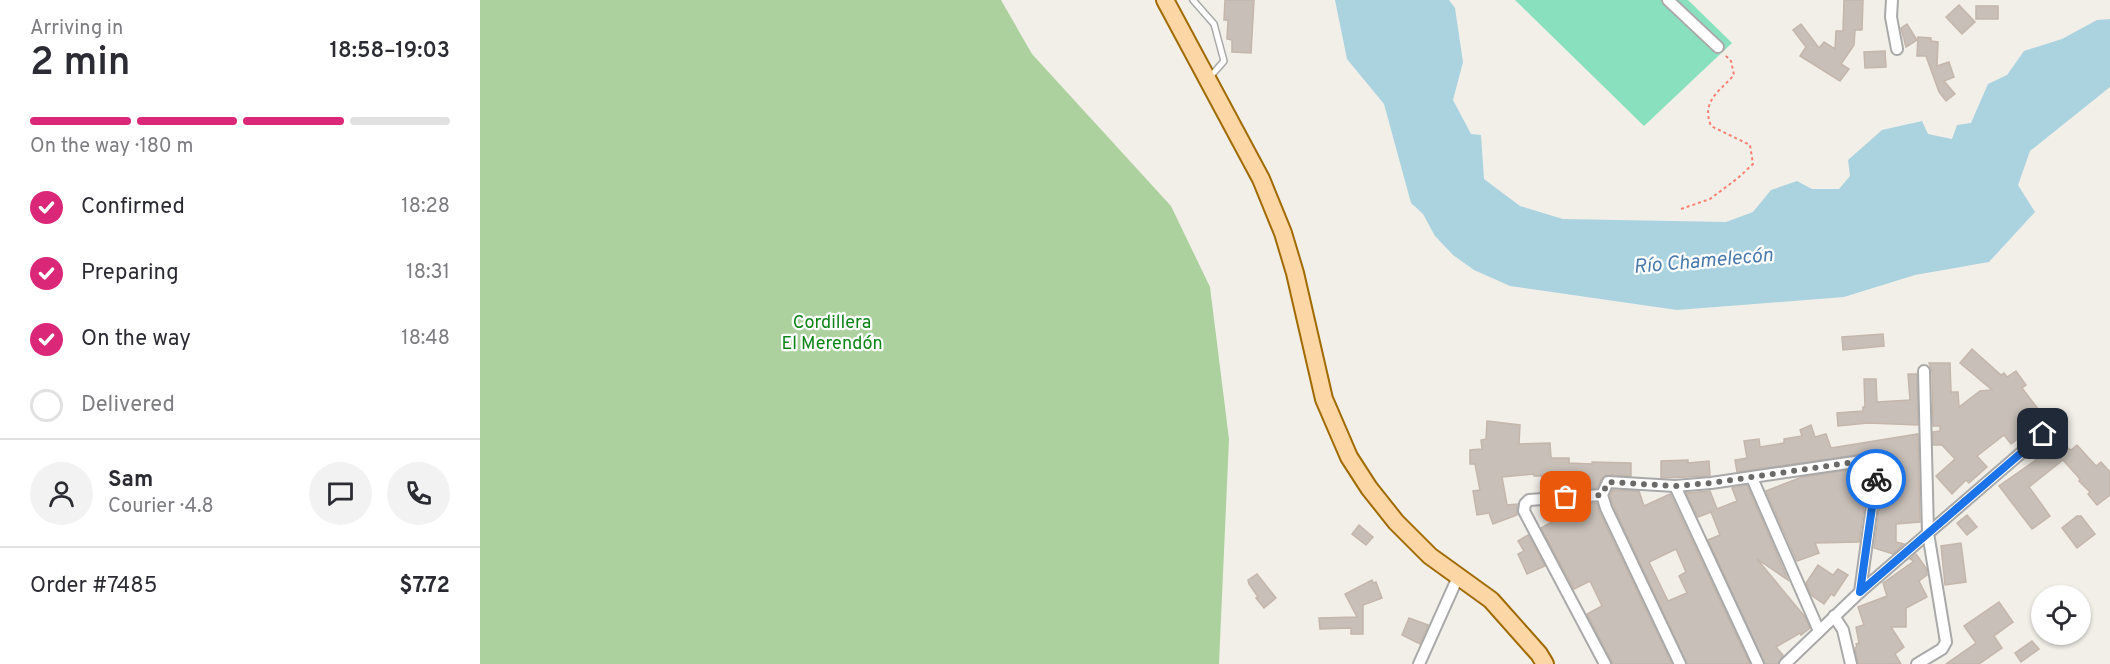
<!DOCTYPE html>
<meta charset="utf-8">
<style>
body{margin:0;font-family:Overpass,sans-serif;background:#f2f2f3;color:#2b2b33;height:100vh;display:flex;flex-direction:column;font-size:22px;white-space:nowrap}
*{box-sizing:border-box;margin:0}
p{font-size:20px;color:#7c7c81}
.icon{flex:none;width:33px;height:33px;fill:none;stroke:currentColor;stroke-width:2;stroke-linecap:round;stroke-linejoin:round}
.map{position:relative;flex:1;overflow:hidden}
.drawer{display:flex;flex-direction:column;background:#fff;width:480px}
.drawer>*{flex:none}
.fabs{position:absolute;left:1551px;top:585px;display:grid;gap:12px}
.fabs a{display:grid;place-items:center;width:60px;height:60px;border-radius:50%;background:#fff;box-shadow:0 2px 4px #0004;font-size:30px}
.pin{position:absolute;display:grid;place-items:center;width:51px;height:51px;color:#fff;margin:-26px;border-radius:12px;box-shadow:0 3px 9px #0006}
.courier{position:absolute;display:grid;place-items:center;width:60px;height:60px;margin:-30px;border:4px solid #1a73e8;border-radius:50%;background:#fff;color:#222;box-shadow:0 2px 8px #0007}
.overview em{font-style:normal;font-weight:600}
.overview div{display:flex;flex-direction:column-reverse}
.overview{display:flex;align-items:center;justify-content:space-between;height:102px;padding:0 30px}
h1{font-size:39px;font-weight:600;line-height:45px}
.bar{display:grid;grid-template-columns:repeat(4,1fr);gap:9px 6px;align-content:center;height:72px;padding:0 30px}
.bar i{height:8px;border-radius:4px;background:#e1e1e2}
.bar .current{background:#db2777}
.bar p{grid-column:span 4}
.line{display:flex;align-items:center;gap:15px;padding:0 30px;border-top:2px solid #e1e1e2}
.line div{flex:1}
.round{display:grid;place-items:center;flex:none;width:63px;height:63px;border-radius:32px;background:#f2f2f3}
ol{padding:0 30px;list-style:none}
li{display:flex;align-items:center;gap:18px;height:66px}
li p{margin-inline-start:auto}
li .icon{padding:6px;border-radius:50%;background:#db2777;color:#fff;stroke-width:4}
li:last-child{color:#7c7c81}
li i{width:33px;height:33px;border:3px solid #e1e1e2;border-radius:50%}
main{display:flex;flex:1;min-height:0}
.map>svg:first-child{display:block}
.forest{fill:#add19e}
.pitch{fill:#88e0be}
.water{fill:#aad3df}
.building{fill:#c7bfb8;stroke:#c4b6ab;stroke-width:1.5;fill-rule:evenodd}
.lines{fill:none;stroke-linecap:round;stroke-linejoin:round}
.lane-casing{stroke:#a9a9a9;stroke-width:8}
.street-casing{stroke:#a9a9a9;stroke-width:14}
.primary-casing{stroke:#a06b00;stroke-width:20}
.path{stroke:#fa8072;stroke-width:2;stroke-dasharray:3 3;stroke-linecap:butt}
.lane{stroke:#fff;stroke-width:5}
.street{stroke:#fff;stroke-width:10}
.primary{stroke:#fcd6a4;stroke-width:16}
.done{stroke:#6b6a68;stroke-width:6;stroke-dasharray:0 10.8}
.route{stroke:#1a73e8;stroke-width:8}
.labels{text-anchor:middle;stroke-width:4.5;stroke-linejoin:round;paint-order:stroke}
.park-label{font-size:18px;fill:#0c8416;stroke:#fff}
.water-label{font-size:20px;font-style:italic;fill:#4a7aab;stroke:#fff}
</style>
<main>
<section class="drawer">
<div class="overview"><div><h1>2 min</h1><p>Arriving in</p></div><em>18:58–19:03</em></div>
<div class="bar"><i class="current"></i><i class="current"></i><i class="current"></i><i></i><p>On the way · 180 m</p></div>
<ol>
<li><svg class="icon" aria-label="check" viewBox="0 0 24 24"><path d="M5 12l5 5 9-10"/></svg>Confirmed<p>18:28</p></li>
<li><svg class="icon" aria-label="check" viewBox="0 0 24 24"><path d="M5 12l5 5 9-10"/></svg>Preparing<p>18:31</p></li>
<li><svg class="icon" aria-label="check" viewBox="0 0 24 24"><path d="M5 12l5 5 9-10"/></svg>On the way<p>18:48</p></li>
<li><i></i>Delivered</li>
</ol>
<div class="line" style="height:108px"><a class="round"><svg class="icon" aria-label="person" viewBox="0 0 24 24"><circle cx="12" cy="8" r="4"/><path d="M4 21q1-7 8-7t8 7"/></svg></a><div><b>Sam</b><p>Courier · 4.8</p></div><a class="round"><svg class="icon" aria-label="chat" viewBox="0 0 24 24"><path d="M4 5h16v11H9l-5 4z"/></svg></a><a class="round"><svg class="icon" aria-label="phone" viewBox="0 0 24 24"><path d="M5 4h4l2 5-3 2q2 4 5 5l2-3 5 2v4C11 20 4 13 5 4z"/></svg></a></div>
<div class="line" style="height:78px"><div>Order #7485</div><b>$7.72</b></div>
</section>
<div class="map">
<svg width="1630" height="664" viewBox="0 0 1630 664">
<rect width="100%" height="100%" fill="#f2efe9"/>
<!-- forest -->
<polygon class="forest" points="0,0 521,0 552,54 691,206 730,287 749,439 739,664 0,664"/>
<!-- pitch -->
<polygon class="pitch" points="1035,0 1208,0 1252,43 1164,126"/>
<!-- water -->
<polygon class="water" points="855,0 969,0 975,8 983,62 973,100 991,134 1001,135 1004,179 1040,206 1083,219 1246,222 1273,212 1291,190 1317,181 1332,189 1359,189 1370,176 1368,160 1402,130 1442,121 1448,134 1472,139 1477,125 1491,123 1508,84 1527,75 1544,51 1582,39 1617,20 1630,19 1630,87 1550,151 1538,185 1555,212 1509,262 1435,275 1364,297 1197,310 1030,286 994,270 973,255 955,236 943,214 931,203 904,104 867,59"/>
<!-- building -->
<g class="building">
<polygon points="745,0 774,0 771,53 752,52 752,40 747,39 748,20 744,20"/>
<polygon points="1364,0 1383,0 1382,30 1375,30 1374,45 1361,64 1369,69 1360,81 1320,56 1326,47 1313,30 1321,24 1339,48 1344,42 1355,49 1356,31 1363,31"/>
<polygon points="1479,5 1495,22 1482,34 1466,17"/>
<rect x="1496" y="6" width="22" height="13"/>
<polygon points="1427,24 1437,40 1426,47 1421,28"/>
<polygon points="1438,37 1451,38 1451,41 1458,42 1457,66 1469,62 1474,77 1464,81 1475,94 1466,101 1459,92 1446,56 1437,56"/>
<polygon points="1405,51 1406,67 1385,68 1384,52"/>
<polygon points="1403,334 1404,346 1363,350 1362,337"/>
<polygon points="1492,349 1521,375 1524,373 1527,377 1536,371 1546,385 1542,388 1565,418 1531,444 1524,435 1497,456 1507,467 1489,483 1486,480 1472,494 1456,476 1475,459 1462,445 1453,445 1453,432 1460,431 1460,426 1453,426 1452,371 1449,363 1470,363 1471,392 1478,392 1479,407 1500,391 1512,390 1480,363"/>
<polygon points="1428,374 1437,374 1438,425 1388,423 1358,426 1357,413 1383,411 1383,407 1385,407 1384,379 1396,379 1397,402 1430,400"/>
<polygon points="1007,421 1040,425 1039,444 1070,443 1071,457 1072,458 1089,458 1089,463 1112,464 1112,462 1151,463 1151,476 1128,475 1122,478 1117,488 1080,490 1076,476 1054,476 1054,474 1022,477 1027,505 1037,504 1037,515 1013,524 1009,513 997,515 993,491 1000,490 995,464 990,464 990,450 1002,449 1001,440 1006,439"/>
<polygon points="1331,425 1335,437 1346,434 1351,448 1438,434 1440,522 1416,524 1416,542 1424,544 1413,554 1394,548 1405,464 1404,459 1398,452 1257,472 1255,460 1267,458 1264,441 1279,439 1280,447 1304,443 1304,439 1322,436 1320,430"/>
<polygon points="1571,438 1591,450 1597,445 1616,466 1621,462 1630,472 1630,495 1617,505 1608,494 1610,492 1599,481 1600,479 1583,460 1549,487 1570,516 1552,529 1519,486 1556,460 1551,454"/>
<polygon points="1208,460 1208,463 1229,461 1230,476 1181,478 1181,461"/>
<polygon points="1390,467 1379,542 1335,543 1339,553 1317,561 1286,491 1322,477"/>
<polygon points="1267,485 1308,580 1277,559 1325,617 1330,628 1321,635 1320,633 1296,647 1303,655 1298,664 1285,664 1228,540 1240,535 1231,512 1218,517 1206,493 1230,491 1237,509 1257,501 1252,488"/>
<path d="M1133 490 1159 491 1164 506 1190 494 1270 664H1207L1133 505 1130 496ZM1196 549 1206 572 1199 576 1207 593 1188 601 1169 562Z"/>
<polygon points="1117,503 1119,511 1192,664 1133,664 1107,614 1122,606 1110,581 1094,589 1061,528 1104,504"/>
<polygon points="1487,515 1497,527 1487,535 1477,523"/>
<polygon points="1597,516 1601,516 1615,534 1597,548 1582,528"/>
<polygon points="879,525 893,537 886,545 872,534"/>
<polygon points="1048,535 1065,566 1047,574 1038,554 1044,551 1038,541"/>
<polygon points="1481,543 1486,582 1465,585 1461,546"/>
<polygon points="1436,554 1446,568 1447,575 1439,581 1447,597 1426,608 1426,627 1411,627 1424,647 1415,654 1421,664 1378,664 1375,648 1377,646 1376,644 1379,643 1376,627 1384,625 1378,607 1407,596 1403,583 1434,561 1430,559"/>
<polygon points="1338,565 1353,575 1358,569 1368,575 1354,596 1351,594 1344,604 1331,595 1326,583"/>
<polygon points="777,574 796,598 784,608 776,598 778,597 769,584 768,580"/>
<polygon points="892,580 893,583 896,582 902,598 883,605 883,634 871,634 871,628 840,629 839,618 877,617 865,594"/>
<polygon points="1519,602 1533,622 1514,636 1522,648 1499,664 1466,664 1496,643 1484,626"/>
<polygon points="929,618 948,625 940,644 922,635"/>
<polygon points="1552,641 1559,649 1541,662 1535,653"/>
</g>
<g class="lines">
<defs>
<polyline id="lane" points="713,0 734,24 744,61 730,77"/>
<g id="street">
<polyline points="1188,0 1238,47"/>
<polyline points="1412,0 1411,17 1417,49"/>
<polyline points="1272,478 1339,631"/>
<polyline points="1195,486 1278,664"/>
<polyline points="1122,495 1049,500 1045,504 1044,511 1125,664"/>
<polyline points="1354,616 1363,630 1371,664"/>
<polyline points="939,664 978,577"/>
<polyline points="1200,664 1126,508 1122,495 1128,482 1195,486 1231,483 1395,459 1398,463 1380,592"/>
<polyline points="1305,664 1380,592 1563,434"/>
<polyline points="1437,664 1462,649 1466,642 1448,533 1444,371"/>
</g>
<polyline id="primary" points="685,0 781,179 803,233 815,273 844,399 869,457 889,488 916,522 950,556 1011,600 1059,654 1065,664"/>
</defs>
<!-- lane casing -->
<use href="#lane" class="lane-casing"/>
<!-- street casing -->
<use href="#street" class="street-casing"/>
<!-- primary casing -->
<use href="#primary" class="primary-casing"/>
<!-- path -->
<path class="path" d="M1201 209 1230 199 1258 178 1273 164 1270 145 1231 126C1221 101 1239 92 1254 75L1251 61 1245 55"/>
<!-- lane -->
<use href="#lane" class="lane"/>
<!-- street -->
<use href="#street" class="street"/>
<!-- primary -->
<use href="#primary" class="primary"/>
</g>
<g class="lines">
<!-- done -->
<polyline class="done" points="1086,497 1122,495 1128,482 1195,486 1231,483 1395,459 1398,463 1396,479"/>
<!-- route -->
<polyline class="route" points="1396,479 1380,592 1563,434"/>
</g>
<g class="labels">
<!-- park labels -->
<g class="park-label">
<text x="352" y="328">Cordillera<tspan x="352" dy="21">El Merendón</tspan></text>
</g>
<!-- water labels -->
<g class="water-label">
<text transform="translate(1223 260) rotate(-5)" y="7">Río Chamelecón</text>
</g>
</g>
</svg>
<div class="fabs">
<a><svg class="icon" aria-label="locate" viewBox="0 0 24 24"><circle cx="12" cy="12" r="6"/><path d="M12 2v4M12 18v4M2 12h4M18 12h4"/></svg></a>
</div>
<div class="pin" style="left:1086px;top:497px;background:#ea580c"><svg class="icon" aria-label="bag" viewBox="0 0 24 24"><path d="M5 8h14l-1 12H6zM9 8a3 3 0 0 1 6 0"/></svg></div>
<div class="pin" style="left:1563px;top:434px;background:#1f2937"><svg class="icon" aria-label="home" viewBox="0 0 24 24"><path d="M3 11l9-7 9 7M6 9v11h12V9"/></svg></div>
<div class="courier" style="left:1396px;top:479px"><svg class="icon" aria-label="bike" viewBox="0 0 24 24"><circle cx="6" cy="16" r="4"/><circle cx="18" cy="16" r="4"/><path d="M6 16l4-8h5l3 8M10 8l3 8H6M13 5h3"/></svg></div>
</div>
</main>
